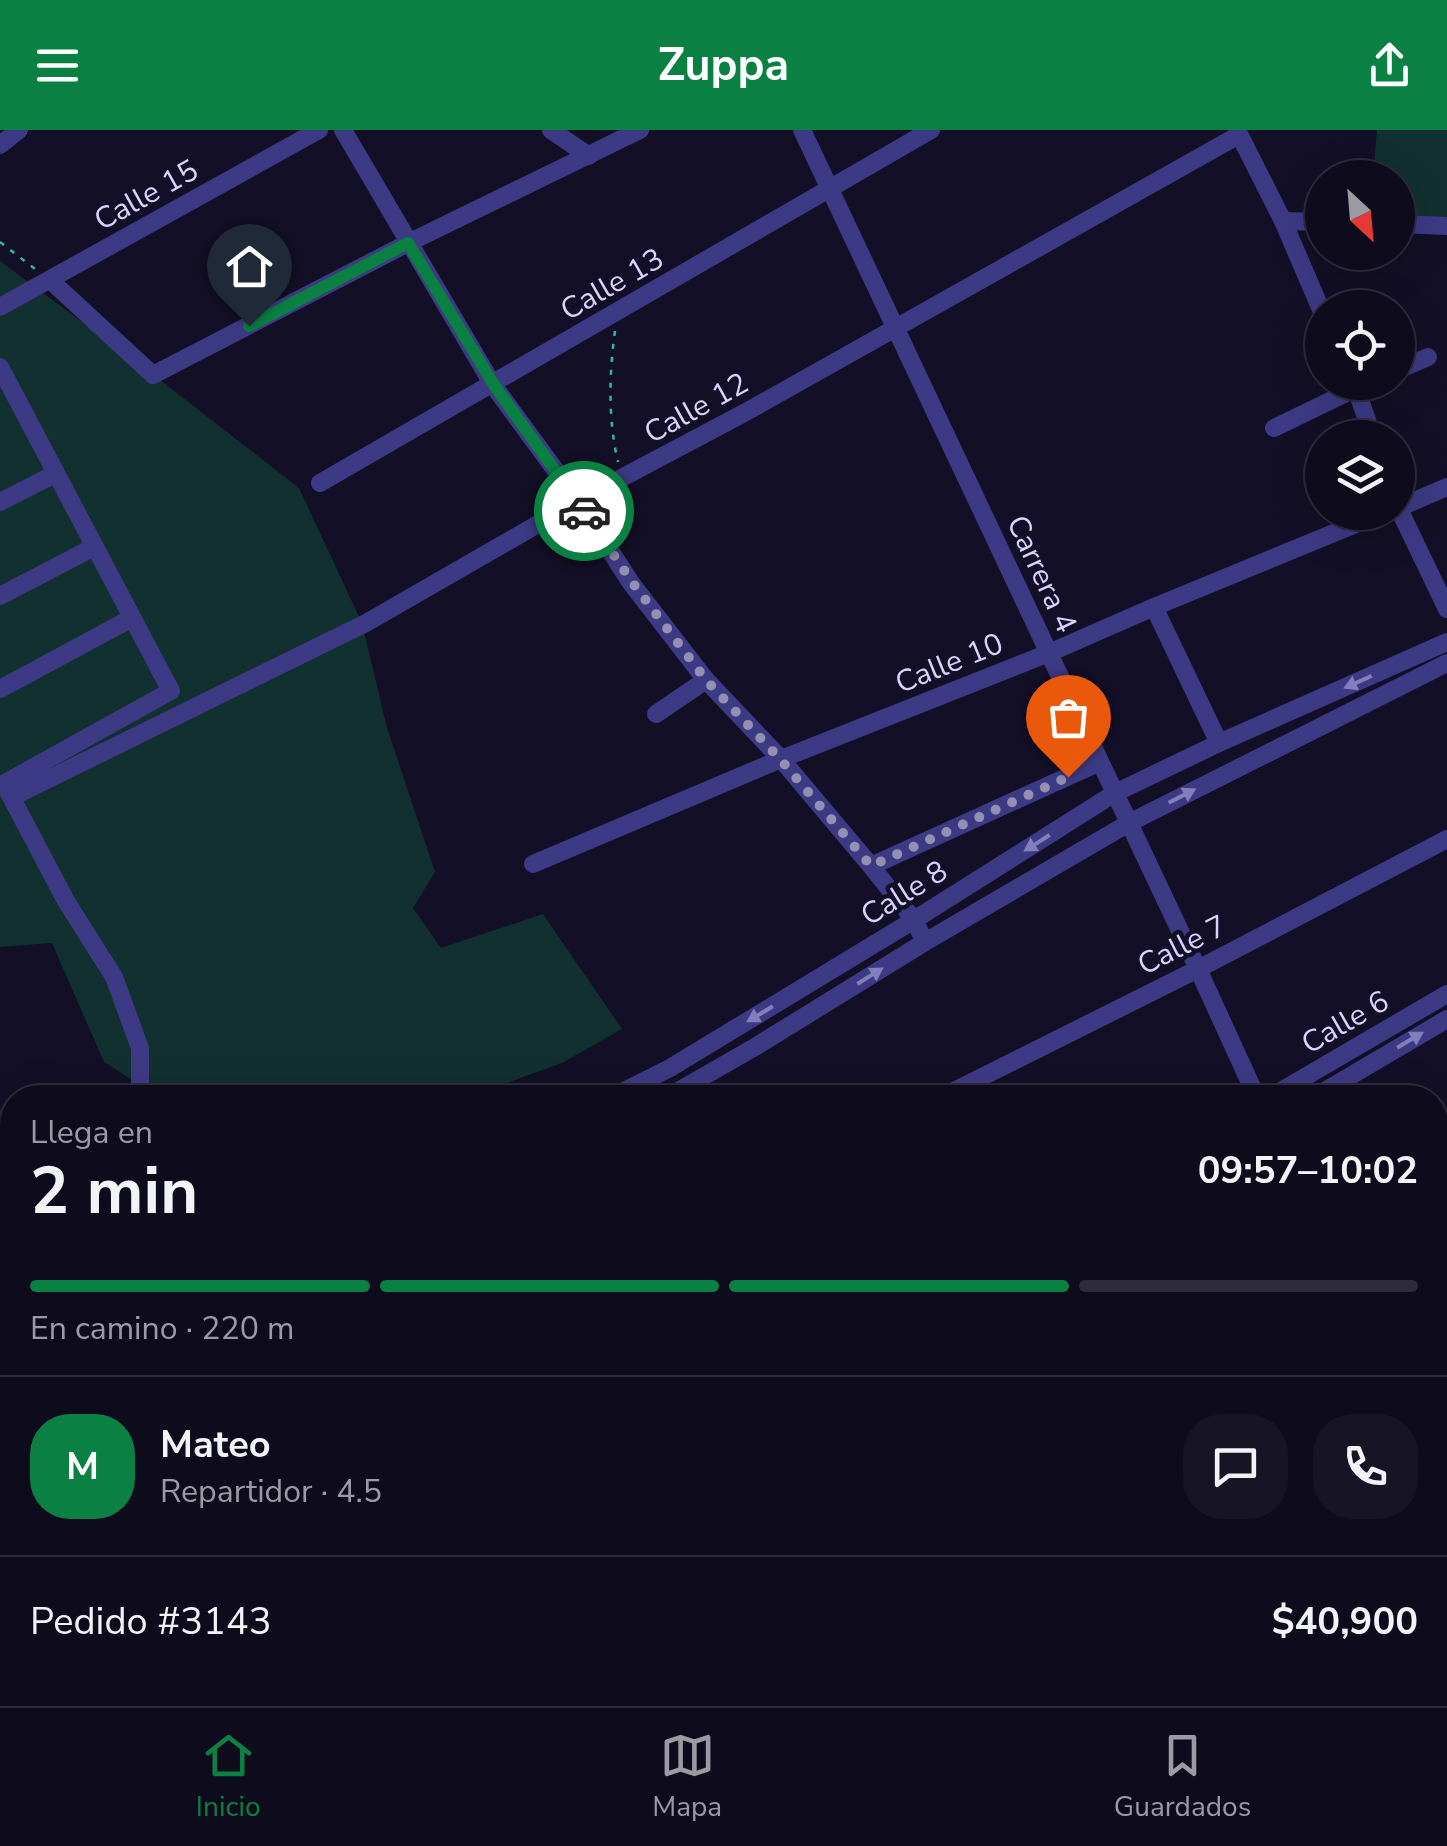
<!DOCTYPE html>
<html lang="es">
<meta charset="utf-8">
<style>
body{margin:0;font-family:"Nunito Sans",sans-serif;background:#171425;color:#f1f3f6;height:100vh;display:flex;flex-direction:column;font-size:38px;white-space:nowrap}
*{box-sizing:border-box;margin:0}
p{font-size:32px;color:#9b9ba3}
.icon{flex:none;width:55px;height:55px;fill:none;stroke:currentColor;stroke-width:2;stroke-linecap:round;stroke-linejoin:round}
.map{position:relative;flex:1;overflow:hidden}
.details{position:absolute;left:0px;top:955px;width:1448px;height:622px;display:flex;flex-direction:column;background:#0e0b1c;border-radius:40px 40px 0 0;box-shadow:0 10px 40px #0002,0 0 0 2px #2e2b3b}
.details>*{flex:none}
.needle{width:65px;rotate:154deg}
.tools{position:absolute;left:1305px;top:30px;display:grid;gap:20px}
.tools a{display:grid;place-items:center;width:110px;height:110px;border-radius:50%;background:#0e0b1c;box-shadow:0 10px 40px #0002,0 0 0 2px #2e2b3b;font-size:50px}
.pin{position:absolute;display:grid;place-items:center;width:85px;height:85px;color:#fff;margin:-102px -42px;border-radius:50% 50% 50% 0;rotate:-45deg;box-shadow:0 0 10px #0007}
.pin .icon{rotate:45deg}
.courier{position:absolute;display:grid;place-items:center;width:100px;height:100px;margin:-50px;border:8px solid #0b8043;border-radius:50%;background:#fff;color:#222;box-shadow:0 2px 12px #0007}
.headline em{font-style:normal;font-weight:700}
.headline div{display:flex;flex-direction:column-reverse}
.headline{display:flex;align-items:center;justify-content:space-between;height:170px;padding:0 30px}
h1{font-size:65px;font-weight:700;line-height:75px}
.bar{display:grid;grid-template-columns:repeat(4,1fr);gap:15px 10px;align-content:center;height:120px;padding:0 30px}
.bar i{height:12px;border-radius:8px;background:#2e2b3b}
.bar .on{background:#0b8043}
.bar p{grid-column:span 4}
.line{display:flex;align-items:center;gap:25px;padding:0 30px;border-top:2px solid #2e2b3b}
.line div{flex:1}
.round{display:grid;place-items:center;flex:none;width:105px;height:105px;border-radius:40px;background:#171425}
header{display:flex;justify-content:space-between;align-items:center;height:130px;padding:0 30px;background:#0b8043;color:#fff;font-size:45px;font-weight:700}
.menu{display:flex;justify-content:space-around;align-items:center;height:140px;border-top:2px solid #2e2b3b;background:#0e0b1c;font-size:28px;color:#9b9ba3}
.menu a{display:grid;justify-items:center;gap:5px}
.menu .on{color:#0b8043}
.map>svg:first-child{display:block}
.green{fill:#12302f}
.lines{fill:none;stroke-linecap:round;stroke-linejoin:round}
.path{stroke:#2fb8b0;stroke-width:2.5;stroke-dasharray:5 8;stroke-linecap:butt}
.minor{stroke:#3d3a85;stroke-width:18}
.oneway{fill:#837fbc}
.done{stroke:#948fb3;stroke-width:10;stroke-dasharray:0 18}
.route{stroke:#0b8043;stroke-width:12}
.labels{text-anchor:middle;stroke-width:9;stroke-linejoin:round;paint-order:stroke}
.street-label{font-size:30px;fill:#d9d4ff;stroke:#130f26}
</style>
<header><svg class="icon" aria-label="menu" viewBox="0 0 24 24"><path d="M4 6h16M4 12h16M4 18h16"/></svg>Zuppa<svg class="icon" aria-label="share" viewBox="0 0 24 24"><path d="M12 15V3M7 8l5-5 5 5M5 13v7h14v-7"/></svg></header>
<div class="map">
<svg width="1447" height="1576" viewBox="0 0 1447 1576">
<rect width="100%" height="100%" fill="#130f26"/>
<!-- green -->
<g class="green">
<polygon points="1377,0 1447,0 1447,94 1398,90 1398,48 1373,48"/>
<polygon points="0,131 151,243 299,358 362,493 387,598 435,742 413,778 441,818 543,784 622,899 562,933 468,967 159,967 104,932 52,813 0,817"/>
</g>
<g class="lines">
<!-- path -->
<g class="path">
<polyline points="0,112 35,139"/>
<path d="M615 201C609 244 608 290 618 332"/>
<polyline points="1375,1565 1380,1576"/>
</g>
<!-- minor -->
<g class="minor">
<polyline points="343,0 493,255 578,371 631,453 706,550 781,629 871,736 914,790 925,812"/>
<polyline points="551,0 589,26"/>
<polyline points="802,0 1198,839 1257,968"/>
<polyline points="1237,0 1283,91 1322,182"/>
<polyline points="0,15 19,0"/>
<polyline points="1283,91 1322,92"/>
<polyline points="1398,94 1447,96"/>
<polyline points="50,150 153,245 408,113 640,0"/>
<polyline points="0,177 319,0"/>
<polyline points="0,237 171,561 5,653"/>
<polyline points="1398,240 1428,227"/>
<polyline points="1354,252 1373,308"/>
<polyline points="1274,298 1369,252"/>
<polyline points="320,353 931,0"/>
<polyline points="0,372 55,344"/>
<polyline points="1398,377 1447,479"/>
<polyline points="1398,378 1447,357"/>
<polyline points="0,466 94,417"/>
<polyline points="1154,477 1219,613"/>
<polyline points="0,559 132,488"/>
<polyline points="656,584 706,550"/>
<polyline points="8,661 66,771 114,847 140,918 140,968"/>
<polyline points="12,667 366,493 578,371 746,282 1239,5"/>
<polyline points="533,734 781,629 1049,523 1154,477 1385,382"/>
<polyline points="871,736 1100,632"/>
<polyline points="610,968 670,938 914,790 1115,663 1219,613 1447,512"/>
<polyline points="666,968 755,917 925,812 1129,693 1447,533"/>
<polyline points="940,968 1198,839 1447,709"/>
<polyline points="1269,968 1447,864"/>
<polyline points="1313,968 1447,889"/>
<polyline points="1435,1031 1447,1023"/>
<polyline points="0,1070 12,1070"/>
<polyline points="0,1090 12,1089"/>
<polyline points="1435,1197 1447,1191"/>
<polyline points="1435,1365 1447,1395"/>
<polyline points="1435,1518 1447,1512"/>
<polyline points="0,1520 12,1514"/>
<polyline points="293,1576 311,1565"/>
<polyline points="327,1576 345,1565"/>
<polyline points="646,1576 664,1565"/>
<polyline points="956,1576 977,1565"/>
<polyline points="1306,1576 1332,1565"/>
</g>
</g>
<!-- one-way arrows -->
<defs><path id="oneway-solid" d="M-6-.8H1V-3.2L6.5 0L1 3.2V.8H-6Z" transform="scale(2.5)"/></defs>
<g class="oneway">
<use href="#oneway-solid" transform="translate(1358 552) rotate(156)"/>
<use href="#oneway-solid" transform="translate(1182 666) rotate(-27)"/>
<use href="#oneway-solid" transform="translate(1037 713) rotate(148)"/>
<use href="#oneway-solid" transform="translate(870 846) rotate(-32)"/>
<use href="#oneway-solid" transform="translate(760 884) rotate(149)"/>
<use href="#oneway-solid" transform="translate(1410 910) rotate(-31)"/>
</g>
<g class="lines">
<!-- done -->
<polyline class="done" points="584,381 632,452 706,550 780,629 871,736 1068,647"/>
<!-- route -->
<polyline class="route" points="249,196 408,113 494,255 584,381"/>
</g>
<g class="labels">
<!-- street labels -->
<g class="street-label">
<text transform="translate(146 65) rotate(-29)" y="10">Calle 15</text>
<text transform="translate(612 154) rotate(-30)" y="10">Calle 13</text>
<text transform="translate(696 278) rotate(-29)" y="10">Calle 12</text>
<text transform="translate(1042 444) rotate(65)" y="10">Carrera 4</text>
<text transform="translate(949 533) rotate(-22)" y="10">Calle 10</text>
<text transform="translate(904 763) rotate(-32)" y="10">Calle 8</text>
<text transform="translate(1182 815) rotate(-27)" y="10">Calle 7</text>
<text transform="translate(1345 892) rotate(-30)" y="10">Calle 6</text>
</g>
</g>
</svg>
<div class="tools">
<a><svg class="needle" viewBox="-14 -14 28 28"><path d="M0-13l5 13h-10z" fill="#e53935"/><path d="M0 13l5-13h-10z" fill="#9b9ba3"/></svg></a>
<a><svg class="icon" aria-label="locate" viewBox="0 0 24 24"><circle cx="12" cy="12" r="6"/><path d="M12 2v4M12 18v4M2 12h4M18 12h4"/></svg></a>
<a><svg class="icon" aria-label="layers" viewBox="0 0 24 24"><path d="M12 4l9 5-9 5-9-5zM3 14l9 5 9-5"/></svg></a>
</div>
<div class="pin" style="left:1068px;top:647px;background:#ea580c"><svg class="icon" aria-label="bag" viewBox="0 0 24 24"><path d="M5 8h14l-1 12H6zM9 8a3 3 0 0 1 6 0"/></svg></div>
<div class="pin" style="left:249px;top:196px;background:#1f2937"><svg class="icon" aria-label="home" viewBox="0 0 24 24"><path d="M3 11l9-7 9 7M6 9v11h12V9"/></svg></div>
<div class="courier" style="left:584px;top:381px"><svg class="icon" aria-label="car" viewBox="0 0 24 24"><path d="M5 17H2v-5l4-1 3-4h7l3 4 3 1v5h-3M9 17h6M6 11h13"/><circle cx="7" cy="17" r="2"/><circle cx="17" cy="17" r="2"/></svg></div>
<section class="details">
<div class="headline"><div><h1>2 min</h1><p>Llega en</p></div><em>09:57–10:02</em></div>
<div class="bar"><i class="on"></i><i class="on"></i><i class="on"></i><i></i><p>En camino · 220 m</p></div>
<div class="line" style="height:180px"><b class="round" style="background:#0b8043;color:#fff">M</b><div><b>Mateo</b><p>Repartidor · 4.5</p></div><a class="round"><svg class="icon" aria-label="chat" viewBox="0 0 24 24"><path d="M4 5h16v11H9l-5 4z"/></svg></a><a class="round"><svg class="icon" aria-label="phone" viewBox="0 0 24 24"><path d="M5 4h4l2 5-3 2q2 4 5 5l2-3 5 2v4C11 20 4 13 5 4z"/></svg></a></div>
<div class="line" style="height:130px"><div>Pedido #3143</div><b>$40,900</b></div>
</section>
</div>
<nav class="menu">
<a class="on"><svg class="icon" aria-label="home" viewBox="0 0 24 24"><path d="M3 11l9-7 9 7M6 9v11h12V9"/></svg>Inicio</a>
<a><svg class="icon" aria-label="map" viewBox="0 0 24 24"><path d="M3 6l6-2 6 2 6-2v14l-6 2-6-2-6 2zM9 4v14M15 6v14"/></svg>Mapa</a>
<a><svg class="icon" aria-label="saved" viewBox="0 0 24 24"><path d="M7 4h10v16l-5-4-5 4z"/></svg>Guardados</a>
</nav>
